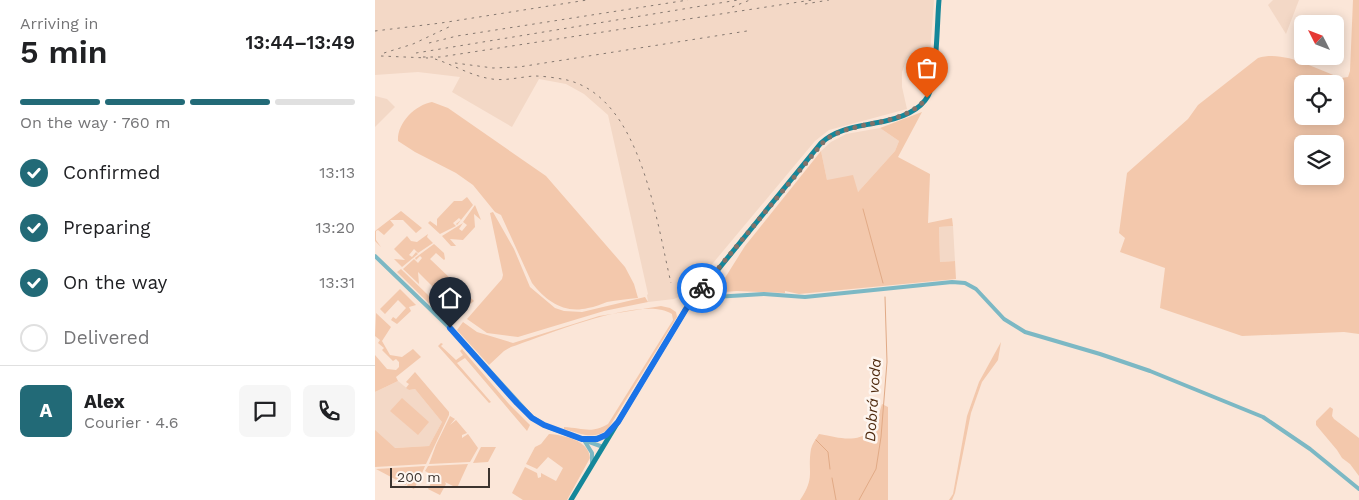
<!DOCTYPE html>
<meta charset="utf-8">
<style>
body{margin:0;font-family:"Work Sans",sans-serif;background:#f6f6f6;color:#202124;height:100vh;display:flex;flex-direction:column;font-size:19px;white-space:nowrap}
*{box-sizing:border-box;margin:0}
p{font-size:16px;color:#757577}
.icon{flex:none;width:28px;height:28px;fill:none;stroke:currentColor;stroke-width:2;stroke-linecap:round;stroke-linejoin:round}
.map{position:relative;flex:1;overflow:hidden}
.side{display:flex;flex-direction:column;background:#fff;width:375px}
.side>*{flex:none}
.needle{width:32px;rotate:312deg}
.buttons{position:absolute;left:919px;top:15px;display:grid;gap:10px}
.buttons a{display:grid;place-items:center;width:50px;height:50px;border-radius:8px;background:#fff;box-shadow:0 2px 12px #0003;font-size:25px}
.scale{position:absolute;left:15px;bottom:12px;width:100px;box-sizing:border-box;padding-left:5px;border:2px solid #3c342f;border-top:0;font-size:14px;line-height:18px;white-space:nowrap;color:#3c342f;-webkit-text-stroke:4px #fef6f0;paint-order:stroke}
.pin{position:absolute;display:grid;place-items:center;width:42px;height:42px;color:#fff;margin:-51px -21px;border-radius:50% 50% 50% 0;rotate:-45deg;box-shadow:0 0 5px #0007}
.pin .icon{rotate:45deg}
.courier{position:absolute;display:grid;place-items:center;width:50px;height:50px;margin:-25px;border:4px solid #1a73e8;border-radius:50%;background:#fff;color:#222;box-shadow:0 1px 6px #0007}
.overview em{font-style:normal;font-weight:600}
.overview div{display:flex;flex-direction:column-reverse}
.overview{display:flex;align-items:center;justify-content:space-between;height:85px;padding:0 20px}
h1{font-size:32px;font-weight:600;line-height:38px}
.bar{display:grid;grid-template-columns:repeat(4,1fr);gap:8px 5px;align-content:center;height:60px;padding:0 20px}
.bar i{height:6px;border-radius:4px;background:#e0e0e0}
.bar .current{background:#226a77}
.bar p{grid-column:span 4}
.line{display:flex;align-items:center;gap:12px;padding:0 20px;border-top:1px solid #e0e0e0}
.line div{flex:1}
.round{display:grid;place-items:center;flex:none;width:52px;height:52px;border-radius:8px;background:#f6f6f6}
ol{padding:0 20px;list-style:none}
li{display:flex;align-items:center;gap:15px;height:55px}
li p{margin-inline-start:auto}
li .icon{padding:5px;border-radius:50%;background:#226a77;color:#fff;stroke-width:4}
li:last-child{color:#757577}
li i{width:28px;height:28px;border:2px solid #e0e0e0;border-radius:50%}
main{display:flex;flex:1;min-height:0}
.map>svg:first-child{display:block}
.built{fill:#f3d8c6}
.green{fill:#f3c8ac;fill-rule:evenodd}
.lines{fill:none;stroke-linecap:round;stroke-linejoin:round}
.stream{stroke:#e1aa86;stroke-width:1}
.minor{stroke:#7cb8c4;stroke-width:4}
.major{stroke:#14879a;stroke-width:5}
.rail{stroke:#857870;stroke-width:1;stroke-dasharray:2.5 5;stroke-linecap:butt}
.done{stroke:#7f726a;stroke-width:5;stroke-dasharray:0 9}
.route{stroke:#1a73e8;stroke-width:6}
.labels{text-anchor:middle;stroke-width:5;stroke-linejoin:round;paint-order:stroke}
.water-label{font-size:15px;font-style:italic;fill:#4e2a0e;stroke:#fef6f0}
</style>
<main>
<section class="side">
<div class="overview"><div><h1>5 min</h1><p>Arriving in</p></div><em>13:44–13:49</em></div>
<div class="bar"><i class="current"></i><i class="current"></i><i class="current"></i><i></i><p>On the way · 760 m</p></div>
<ol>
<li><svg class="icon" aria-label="check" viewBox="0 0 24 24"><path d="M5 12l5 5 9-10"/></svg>Confirmed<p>13:13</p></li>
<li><svg class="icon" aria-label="check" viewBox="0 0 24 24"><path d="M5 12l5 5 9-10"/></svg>Preparing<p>13:20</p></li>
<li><svg class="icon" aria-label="check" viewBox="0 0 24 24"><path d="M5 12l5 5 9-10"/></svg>On the way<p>13:31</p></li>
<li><i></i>Delivered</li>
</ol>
<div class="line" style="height:90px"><b class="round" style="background:#226a77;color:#fff">A</b><div><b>Alex</b><p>Courier · 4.6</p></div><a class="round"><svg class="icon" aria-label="chat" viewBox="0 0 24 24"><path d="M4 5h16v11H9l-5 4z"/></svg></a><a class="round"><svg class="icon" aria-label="phone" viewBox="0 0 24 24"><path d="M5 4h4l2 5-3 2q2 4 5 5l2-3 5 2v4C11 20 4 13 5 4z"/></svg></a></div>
</section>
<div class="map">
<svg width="984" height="500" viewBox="0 0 984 500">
<rect width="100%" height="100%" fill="#fbe6d8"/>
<!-- built -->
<g class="built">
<polygon points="0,0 559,0 554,69 532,58 527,72 527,87 532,109 454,130 440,141 313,293 299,299 273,302 272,295 273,294 233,115 209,94 191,84 164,79 137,127 77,92 85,77 43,72 0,75"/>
<polygon points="898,0 924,0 911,34 893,5"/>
<polygon points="0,96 12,99 20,107 0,127"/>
<polygon points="505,128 524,141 520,151 483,192 452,180 446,151 456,142 471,134"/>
<polygon points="578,226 580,261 565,262 564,227"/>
<polygon points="23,381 34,390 40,389 67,422 54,446 0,449 0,392"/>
</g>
<!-- green -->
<g class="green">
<path d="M978 0H984V334L969 332 867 336 785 308 790 268 745 252 750 238 744 233 752 173 813 119 823 105 883 58C910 50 940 69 966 78L973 77 975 71ZM928 84H960V116H928ZM928 144H960V176H928Z"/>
<path d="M57 102 73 108 171 176 250 267 259 284 263 298C253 299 242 300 232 302 226 304 220 307 213 308 189 314 171 301 157 283L126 215 120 212 98 185 81 173 40 152 23 141C22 123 40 105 57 102Z"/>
<polygon points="547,112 523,157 555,174 553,223 577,218 578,226 564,227 565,262 580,261 581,279 424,294 410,291 410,293 362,291 337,293 336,289 348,281 370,246 446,151 452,180 478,175 483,192 520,151 524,141 505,128"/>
<polygon points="92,197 98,205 82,225 81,224 86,220 84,218 78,223 81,226 65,234 53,223 55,221 62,226 62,219 79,201 87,201"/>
<polygon points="100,205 106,220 99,214 100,227 88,240 75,239 81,246 76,246 67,236 88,223 84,229 87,231 92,225 88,222"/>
<polygon points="26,211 47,228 41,233 28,220 15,220 19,225 9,235 3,230 1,231 1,240 6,247 0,241 0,231"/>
<polygon points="118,212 139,249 155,287 180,308 189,311 207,312 270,297 273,302 229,311 143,337 112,333 92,319 127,279 128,275 115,213"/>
<polygon points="53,234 52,237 58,243 43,253 39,249 34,255 37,257 41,252 43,254 27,267 19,259 30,260 19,249 32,236 36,241 42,242"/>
<polygon points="59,244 69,253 70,259 69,260 61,253 55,259 99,301 89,309 87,315 84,313 86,310 62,286 59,288 43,272 44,284 28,269 39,259 43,263 47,258 45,256 41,260 40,258"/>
<polygon points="26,269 81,322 75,324 22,272"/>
<polygon points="25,289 41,305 34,307 36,311 22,324 16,320 18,317 21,319 31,308 23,300 10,314 5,309"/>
<path d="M286 306 295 308 301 312 302 317 233 429C219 441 204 433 189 429V427C208 428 216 434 233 424L298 320 297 314C268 294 169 336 136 347L129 351 114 365 82 330 88 322 102 332 138 343 224 316Z"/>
<polygon points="1,313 16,327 7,341 15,355 27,357 38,349 46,357 21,377 23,381 0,392 0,355 12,369 21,370 24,367 24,362 21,359 18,361 7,350 9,348 3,343 5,340 0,336"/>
<polygon points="626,342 623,360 607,382 596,413 580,493 577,500 574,500 578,494 592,416 604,382"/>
<polygon points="66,343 68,344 66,346 81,360 88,355 85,351 87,349 134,404 155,425 152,431 90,358 82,363 116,402 114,403 63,346"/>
<polygon points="40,372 74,412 74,415 51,464 0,467 0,430 20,448 54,446 67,422 40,389 34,390 31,388 34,384 31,382"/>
<polygon points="27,398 54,422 43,435 15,411"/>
<path d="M507 404 513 407V500H425C441 477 432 472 436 449 437 444 441 439 444 434 466 438 478 443 499 431Z"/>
<polygon points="955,407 958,409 957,416 959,419 984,438 984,476 975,464 967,458 962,450 941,425 941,421"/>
<polygon points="75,416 80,419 75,425 81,420 92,433 87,435 87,438 93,434 103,448 95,462 54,464 61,445"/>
<path d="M174 434C188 435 214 440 215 458L192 500H148L137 493 150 467 162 473 163 478 166 477V473L181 481 188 468 173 457 162 469 151 464 160 447 166 444Z"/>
<polygon points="106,447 121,447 113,462 98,463"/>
<polygon points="93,464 82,488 70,482 71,484 65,495 53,489 59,477 63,478 50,471 53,466"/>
<polygon points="50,466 45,478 41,476 44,479 39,489 32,486 35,479 31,485 1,469"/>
</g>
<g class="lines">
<!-- stream -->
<g class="stream">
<polyline points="488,209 508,283"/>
<polyline points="441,440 453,452 455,469"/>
<polyline points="457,478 461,500"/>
<polyline points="484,500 501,469 506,437 512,362 510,297"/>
</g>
<!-- minor -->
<g class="minor">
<polyline points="0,256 84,337 157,417 173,427 228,447"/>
<polyline points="323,292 328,296 339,297 389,294 430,297 577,282 590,283 601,289 629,319 650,332 725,354 775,371 888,417 935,449 984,489"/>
<polyline points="212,439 227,437 237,430"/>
<polyline points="209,440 217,453 217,463"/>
</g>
<!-- major -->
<path class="major" d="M196 500 311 309 446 143C461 129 481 127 500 123 519 120 543 114 553 96 562 80 562 21 564 0"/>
<!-- rail -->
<g class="rail">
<polyline points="430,4 454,0"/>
<polyline points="357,7 375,0"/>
<polyline points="0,31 66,23 212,0"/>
<polyline points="54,43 82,36 313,0"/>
<polyline points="9,53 38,44 76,26"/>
<polyline points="41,53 363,0"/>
<polyline points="6,56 53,58"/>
<polyline points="48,57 65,57 437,0"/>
<path d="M60 59C79 65 96 76 117 79 131 81 145 77 159 76 169 76 182 78 192 80 266 98 281 220 296 283"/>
<polyline points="80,63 118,68 144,67 372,31"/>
</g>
</g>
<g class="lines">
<!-- done -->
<path class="done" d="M327 288 450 140C482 118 525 129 552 98"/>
<!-- route -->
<polyline class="route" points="75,328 142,403 157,418 169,425 207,439 222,439 231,435 243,422 311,309 327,288"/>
</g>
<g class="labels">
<!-- water labels -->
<g class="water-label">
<text transform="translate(498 400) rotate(-86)" y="5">Dobrá voda</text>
</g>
</g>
</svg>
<div class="buttons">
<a><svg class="needle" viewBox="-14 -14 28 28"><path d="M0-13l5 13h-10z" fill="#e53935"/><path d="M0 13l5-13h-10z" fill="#757577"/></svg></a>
<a><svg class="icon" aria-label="locate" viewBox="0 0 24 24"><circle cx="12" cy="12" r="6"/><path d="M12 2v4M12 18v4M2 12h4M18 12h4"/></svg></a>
<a><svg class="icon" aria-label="layers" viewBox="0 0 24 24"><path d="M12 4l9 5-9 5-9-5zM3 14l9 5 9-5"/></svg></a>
</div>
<div class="scale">200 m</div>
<div class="pin" style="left:552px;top:98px;background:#ea580c"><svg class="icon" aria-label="bag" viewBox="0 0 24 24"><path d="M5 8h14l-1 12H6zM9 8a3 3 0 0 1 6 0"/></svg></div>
<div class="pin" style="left:75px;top:328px;background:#1f2937"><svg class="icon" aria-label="home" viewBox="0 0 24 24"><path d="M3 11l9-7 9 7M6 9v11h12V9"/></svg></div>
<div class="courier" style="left:327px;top:288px"><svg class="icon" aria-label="bike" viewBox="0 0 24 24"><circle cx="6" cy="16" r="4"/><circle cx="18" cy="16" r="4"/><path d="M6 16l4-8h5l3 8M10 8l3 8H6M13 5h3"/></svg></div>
</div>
</main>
